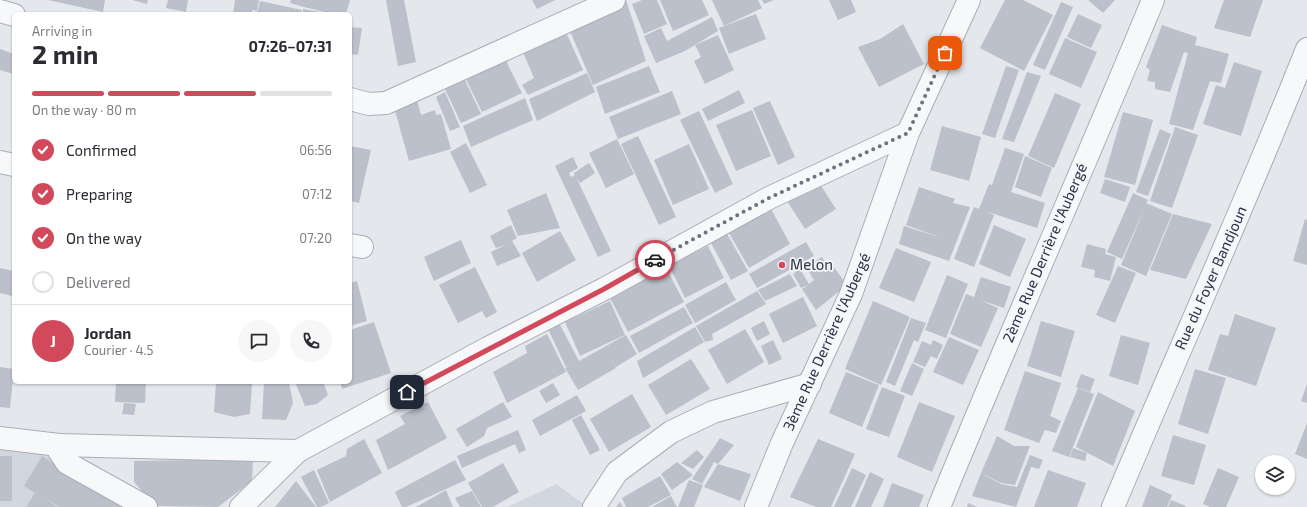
<!DOCTYPE html>
<meta charset="utf-8">
<style>
body{margin:0;font-family:"Exo 2",sans-serif;background:#f7f7f7;color:#2b2b33;height:100vh;display:flex;flex-direction:column;font-size:15px;white-space:nowrap}
*{box-sizing:border-box;margin:0}
p{font-size:13px;color:#7c7c81}
.icon{flex:none;width:22px;height:22px;fill:none;stroke:currentColor;stroke-width:2;stroke-linecap:round;stroke-linejoin:round}
.map{position:relative;flex:1;overflow:hidden}
.side{position:absolute;left:12px;top:12px;width:340px;height:372px;display:flex;flex-direction:column;background:#fff;border-radius:6px;box-shadow:0 1px 3px #0004}
.side>*{flex:none}
.tools{position:absolute;left:1255px;top:455px;display:grid;gap:8px}
.tools a{display:grid;place-items:center;width:40px;height:40px;border-radius:50%;background:#fff;box-shadow:0 1px 3px #0004;font-size:20px}
.pin{position:absolute;display:grid;place-items:center;width:34px;height:34px;color:#fff;margin:-17px;border-radius:8px;box-shadow:0 2px 6px #0006}
.courier{position:absolute;display:grid;place-items:center;width:40px;height:40px;margin:-20px;border:3px solid #d1495b;border-radius:50%;background:#fff;color:#222;box-shadow:0 1px 5px #0007}
.overview em{font-style:normal;font-weight:700}
.overview div{display:flex;flex-direction:column-reverse}
.overview{display:flex;align-items:center;justify-content:space-between;height:68px;padding:0 20px}
h1{font-size:26px;font-weight:700;line-height:30px}
.bar{display:grid;grid-template-columns:repeat(4,1fr);gap:6px 4px;align-content:center;height:48px;padding:0 20px}
.bar i{height:5px;border-radius:3px;background:#e1e1e2}
.bar .current{background:#d1495b}
.bar p{grid-column:span 4}
.line{display:flex;align-items:center;gap:10px;padding:0 20px;border-top:1px solid #e1e1e2}
.line div{flex:1}
.round{display:grid;place-items:center;flex:none;width:42px;height:42px;border-radius:21px;background:#f7f7f7}
ol{padding:0 20px;list-style:none}
li{display:flex;align-items:center;gap:12px;height:44px}
li p{margin-inline-start:auto}
li .icon{padding:4px;border-radius:50%;background:#d1495b;color:#fff;stroke-width:4}
li:last-child{color:#7c7c81}
li i{width:22px;height:22px;border:2px solid #e1e1e2;border-radius:50%}
.map>svg:first-child{display:block}
.built{fill:#d2d6de}
.building{fill:#bbc0ca}
.lines{fill:none;stroke-linecap:round;stroke-linejoin:round}
.minor-casing{stroke:#a9aeb7;stroke-width:24}
.minor{stroke:#f7f8fa;stroke-width:22}
.done{stroke:#6c737f;stroke-width:4;stroke-dasharray:0 7.2}
.route{stroke:#d1495b;stroke-width:5}
.poi-dot{fill:#d1495b;stroke:#f4f6f9;stroke-width:1.5}
.labels{text-anchor:middle;stroke-width:3.5;stroke-linejoin:round;paint-order:stroke}
.street-label{font-size:15px;fill:#2b3445;stroke:#f4f6f9}
.poi-label{font-size:15px;fill:#2b3445;stroke:#f4f6f9;text-anchor:start}
</style>
<div class="map">
<svg width="1307" height="507" viewBox="0 0 1307 507">
<rect width="100%" height="100%" fill="#e4e7ec"/>
<!-- built -->
<g class="built">
<polygon points="0,441 20,441 141,507 0,507"/>
<polygon points="556,484 588,507 508,507"/>
</g>
<!-- building -->
<g class="building">
<polygon points="48,0 105,0 103,12"/>
<polygon points="132,0 148,0 147,4"/>
<polygon points="168,0 188,0 186,12 166,8"/>
<polygon points="235,0 259,0 257,11 252,10 252,14 233,14"/>
<polygon points="291,0 350,0 346,14 333,14 304,7 290,3"/>
<polygon points="386,0 404,0 416,62 398,66"/>
<polygon points="532,0 555,0 537,9"/>
<polygon points="626,0 646,61 593,85 567,24"/>
<polygon points="642,0 657,0 667,24 644,34 632,4"/>
<polygon points="660,0 702,0 709,15 673,31"/>
<polygon points="712,0 758,0 762,8 724,26"/>
<polygon points="762,0 774,0 764,4"/>
<polygon points="829,0 851,0 856,12 838,20"/>
<polygon points="1005,0 1023,0 1053,15 1024,71 980,48"/>
<polygon points="1088,0 1115,0 1103,13"/>
<polygon points="1224,0 1263,0 1250,37 1214,28"/>
<polygon points="260,1 302,10 301,14 257,14"/>
<polygon points="1061,2 1073,7 1045,70 1033,65"/>
<polygon points="303,9 320,12 320,14 303,14"/>
<polygon points="756,14 766,39 729,54 719,28"/>
<polygon points="1078,14 1102,25 1091,48 1067,37"/>
<polygon points="712,17 718,31 685,51 656,63 644,36 661,28 667,41"/>
<polygon points="903,24 924,64 879,87 858,47 880,39"/>
<polygon points="1162,25 1197,37 1195,45 1229,54 1221,83 1210,81 1193,130 1169,124 1188,53 1184,52 1170,92 1155,89 1155,82 1147,81 1150,70 1146,67"/>
<polygon points="350,27 362,28 358,55 350,54"/>
<polygon points="565,30 583,70 528,95 522,85 534,78 523,52"/>
<polygon points="718,35 734,70 705,84 694,61 701,57 695,45"/>
<polygon points="1065,38 1097,52 1081,88 1049,74"/>
<polygon points="0,49 14,54 14,74 0,70"/>
<polygon points="504,57 522,93 482,112 465,77"/>
<polygon points="1234,62 1262,71 1241,136 1203,124 1216,85 1225,88"/>
<polygon points="649,66 660,92 605,114 596,87"/>
<polygon points="1006,66 1019,70 995,138 982,134"/>
<polygon points="1027,72 1041,76 1014,142 1002,139"/>
<polygon points="587,73 595,92 537,121 529,99"/>
<polygon points="464,78 481,114 461,123 444,87"/>
<polygon points="739,90 745,103 708,121 702,109"/>
<polygon points="672,91 681,114 618,139 609,117"/>
<polygon points="445,92 460,127 450,131 436,97"/>
<polygon points="1055,93 1081,104 1054,168 1028,156"/>
<polygon points="525,98 533,120 471,147 463,126"/>
<polygon points="417,100 421,115 435,110 436,115 441,114 451,149 409,161 394,107"/>
<polygon points="770,101 795,157 778,165 753,108"/>
<polygon points="752,110 771,156 736,171 716,125"/>
<polygon points="699,111 733,184 715,193 680,120"/>
<polygon points="1123,112 1153,120 1135,185 1104,177"/>
<polygon points="942,126 981,137 969,181 930,170"/>
<polygon points="1175,127 1198,135 1172,208 1150,201"/>
<polygon points="1160,129 1171,134 1148,196 1136,192"/>
<polygon points="638,136 676,217 659,225 621,144"/>
<polygon points="617,139 634,174 606,188 589,153"/>
<polygon points="466,143 487,185 470,193 450,152"/>
<polygon points="689,144 709,189 673,205 654,160"/>
<polygon points="350,146 371,150 359,203 350,201"/>
<polygon points="1005,148 1024,154 1011,192 1045,203 1037,228 985,211 994,215 974,267 954,259 974,207 979,209 989,184 992,185"/>
<polygon points="1025,156 1052,168 1041,197 1015,187"/>
<polygon points="573,157 578,168 569,173 571,177 575,175 574,173 589,163 595,173 580,183 576,177 611,251 598,257 555,166"/>
<polygon points="1105,179 1130,187 1125,202 1100,193"/>
<polygon points="818,181 836,209 805,229 787,201"/>
<polygon points="919,187 955,199 953,203 970,207 949,261 899,244 904,226 942,238 906,225"/>
<polygon points="546,193 560,228 518,236 507,210"/>
<polygon points="1133,193 1148,200 1146,203 1172,214 1146,276 1121,265 1146,205 1122,259 1107,252"/>
<polygon points="771,209 790,244 749,268 729,233"/>
<polygon points="1173,214 1212,224 1186,279 1150,270"/>
<polygon points="1305,219 1307,220 1307,265 1293,261"/>
<polygon points="511,225 517,238 512,241 521,256 497,266 491,252 507,244 496,248 490,236"/>
<polygon points="994,225 1026,239 1010,277 979,264"/>
<polygon points="560,231 576,260 537,282 522,253"/>
<polygon points="726,232 748,271 731,280 710,241"/>
<polygon points="461,240 471,263 434,281 424,257"/>
<polygon points="806,242 814,256 757,288 749,274"/>
<polygon points="1087,244 1106,249 1105,254 1116,257 1110,281 1094,277 1095,270 1081,267"/>
<polygon points="708,246 724,278 685,298 669,265"/>
<polygon points="896,248 931,262 914,302 879,288"/>
<polygon points="822,257 829,268 821,275 833,266 847,285 816,310 802,289 808,285 801,288 793,274 800,269 809,284 814,280 806,267"/>
<polygon points="1118,266 1136,273 1115,323 1096,315"/>
<polygon points="475,267 497,312 486,318 482,311 458,323 439,285"/>
<polygon points="0,268 14,271 12,296 0,293"/>
<polygon points="666,268 684,302 628,332 610,298"/>
<polygon points="790,274 797,286 765,301 758,290"/>
<polygon points="947,275 968,284 946,338 925,330"/>
<polygon points="981,277 1011,287 1004,308 980,300 998,308 981,347 950,334 966,294 974,297"/>
<polygon points="357,281 367,321 350,326 350,283"/>
<polygon points="726,282 736,300 695,323 685,305"/>
<polygon points="757,291 766,304 712,334 713,340 705,342 696,326"/>
<polygon points="803,297 817,326 783,343 769,314"/>
<polygon points="610,301 625,335 580,356 565,322"/>
<polygon points="873,301 910,317 881,385 845,369"/>
<polygon points="684,307 693,323 639,353 630,336"/>
<polygon points="1235,314 1276,328 1256,386 1208,370 1220,334 1228,336"/>
<polygon points="911,318 926,323 918,342 914,340 895,386 886,382"/>
<polygon points="558,321 579,361 626,335 637,354 616,367 610,357 616,368 578,390 565,368 571,365 566,367 547,327"/>
<polygon points="764,321 770,334 757,341 751,328"/>
<polygon points="1041,321 1075,331 1061,377 1027,366"/>
<polygon points="374,322 391,373 342,389 340,382 350,382 350,330"/>
<polygon points="695,327 704,342 643,378 637,361"/>
<polygon points="745,329 764,362 727,384 708,350"/>
<polygon points="547,334 566,372 507,403 493,372 527,353 525,346"/>
<polygon points="1121,335 1150,343 1138,385 1109,376"/>
<polygon points="949,337 979,350 963,385 933,372"/>
<polygon points="773,340 782,359 769,365 761,346"/>
<polygon points="933,340 943,345 937,359 931,356 925,367 913,362 922,341 931,345"/>
<polygon points="691,359 710,389 666,415 648,385"/>
<polygon points="912,363 924,369 912,396 900,391"/>
<polygon points="0,367 14,369 10,408 0,407"/>
<polygon points="1195,369 1226,378 1208,434 1178,424"/>
<polygon points="1025,371 1061,383 1050,416 1061,421 1056,433 1045,430 1039,443 1004,430"/>
<polygon points="846,372 879,385 862,427 829,413"/>
<polygon points="1081,374 1095,379 1090,392 1076,387"/>
<polygon points="116,382 146,382 145,403 115,402"/>
<polygon points="216,382 252,382 250,414 234,417 214,412"/>
<polygon points="264,382 289,382 293,403 286,420 262,419"/>
<polygon points="295,382 323,382 328,395 317,404 305,406"/>
<polygon points="553,383 560,395 546,403 539,391"/>
<polygon points="1307,384 1307,403 1301,401"/>
<polygon points="882,387 905,396 889,437 866,429"/>
<polygon points="1078,388 1094,394 1069,457 1052,451"/>
<polygon points="1098,392 1135,411 1113,466 1076,447"/>
<polygon points="632,394 651,427 609,452 590,419"/>
<polygon points="577,395 586,411 540,436 532,420"/>
<polygon points="428,402 447,438 388,470 376,440 405,424 400,416"/>
<polygon points="503,402 512,417 487,428 484,436 467,447 456,429"/>
<polygon points="919,402 955,416 932,472 897,457"/>
<polygon points="124,403 136,404 134,415 122,414"/>
<polygon points="581,415 600,450 590,455 572,420"/>
<polygon points="1307,423 1307,459 1295,454"/>
<polygon points="518,430 526,450 519,453 515,444 462,468 457,456"/>
<polygon points="1173,435 1206,445 1194,485 1161,476"/>
<polygon points="997,436 1014,446 1030,446 1015,485 1001,483 981,473"/>
<polygon points="720,438 734,445 718,464 751,474 740,501 704,487 718,464 714,462 702,484 692,479"/>
<polygon points="364,439 382,473 330,502 317,470 346,456 347,449"/>
<polygon points="818,439 855,454 831,507 816,507 790,497"/>
<polygon points="1073,448 1087,453 1085,461 1070,457"/>
<polygon points="697,450 704,457 693,469 681,463"/>
<polygon points="1030,455 1043,460 1039,469 1031,467 1016,507 972,496 981,473 1001,484 1017,487"/>
<rect x="0" y="456" width="12" height="45"/>
<polygon points="42,456 123,507 59,507 42,496 57,507 26,507 35,493 24,486"/>
<polygon points="253,459 252,481 218,507 155,506 134,482 134,461"/>
<polygon points="455,460 466,480 406,507 402,507 395,492"/>
<polygon points="677,462 693,475 672,490 661,474"/>
<polygon points="503,463 519,492 493,507 482,507 468,483"/>
<polygon points="852,468 866,475 851,507 834,507"/>
<polygon points="1218,468 1239,477 1226,507 1210,507 1203,504"/>
<polygon points="314,470 329,503 321,507 317,507 301,477"/>
<polygon points="1048,470 1086,483 1077,507 1034,507"/>
<polygon points="870,472 884,479 871,507 855,507"/>
<polygon points="660,476 671,495 648,507 626,507 622,498"/>
<polygon points="689,480 703,485 694,507 678,507"/>
<polygon points="296,481 316,507 275,507"/>
<polygon points="892,483 924,495 919,507 883,507"/>
<polygon points="1150,485 1172,495 1167,507 1142,507"/>
<polygon points="446,490 453,507 416,507"/>
<polygon points="472,491 481,507 460,507 455,498"/>
<polygon points="671,496 677,507 652,507"/>
<polygon points="1171,500 1186,506 1185,507 1168,507"/>
<polygon points="620,502 623,507 616,507"/>
<polygon points="968,503 977,507 967,507"/>
</g>
<g class="lines">
<defs>
<g id="minor">
<polyline points="0,11 14,15"/>
<polyline points="350,99 369,104 386,103 614,0"/>
<polyline points="0,162 14,165"/>
<polyline points="350,245 362,247"/>
<polyline points="0,438 59,445 298,451"/>
<polyline points="59,445 59,451 67,463 146,507"/>
<polyline points="241,507 298,451 488,348 604,289 769,198 908,133"/>
<polyline points="594,507 617,472 671,432 713,412 810,384"/>
<polyline points="756,507 782,443 851,294 908,133 969,0"/>
<path d="M939 507C1008 337 1083 170 1153 0"/>
<path d="M1113 507C1177 354 1246 203 1307 49"/>
</g>
</defs>
<!-- minor casing -->
<use href="#minor" class="minor-casing"/>
<!-- minor -->
<use href="#minor" class="minor"/>
</g>
<g class="lines">
<!-- done -->
<polyline class="done" points="655,260 769,198 908,133 945,53"/>
<!-- route -->
<polyline class="route" points="407,392 604,289 655,260"/>
</g>
<!-- markers -->
<circle class="poi-dot" cx="782" cy="265" r="4"/>
<g class="labels">
<!-- street labels -->
<g class="street-label">
<text transform="translate(1045 253) rotate(-67)" y="5">2ème Rue Derrière l'Aubergé</text>
<text transform="translate(1211 278) rotate(-66)" y="5">Rue du Foyer Bandjoun</text>
<text transform="translate(827 342) rotate(-66)" y="5">3ème Rue Derrière l'Aubergé</text>
</g>
<!-- poi labels -->
<g class="poi-label">
<text x="790" y="270">Melon</text>
</g>
</g>
</svg>
<div class="tools">
<a><svg class="icon" aria-label="layers" viewBox="0 0 24 24"><path d="M12 4l9 5-9 5-9-5zM3 14l9 5 9-5"/></svg></a>
</div>
<div class="pin" style="left:945px;top:53px;background:#ea580c"><svg class="icon" aria-label="bag" viewBox="0 0 24 24"><path d="M5 8h14l-1 12H6zM9 8a3 3 0 0 1 6 0"/></svg></div>
<div class="pin" style="left:407px;top:392px;background:#1f2937"><svg class="icon" aria-label="home" viewBox="0 0 24 24"><path d="M3 11l9-7 9 7M6 9v11h12V9"/></svg></div>
<div class="courier" style="left:655px;top:260px"><svg class="icon" aria-label="car" viewBox="0 0 24 24"><path d="M5 17H2v-5l4-1 3-4h7l3 4 3 1v5h-3M9 17h6M6 11h13"/><circle cx="7" cy="17" r="2"/><circle cx="17" cy="17" r="2"/></svg></div>
<section class="side">
<div class="overview"><div><h1>2 min</h1><p>Arriving in</p></div><em>07:26–07:31</em></div>
<div class="bar"><i class="current"></i><i class="current"></i><i class="current"></i><i></i><p>On the way · 80 m</p></div>
<ol>
<li><svg class="icon" aria-label="check" viewBox="0 0 24 24"><path d="M5 12l5 5 9-10"/></svg>Confirmed<p>06:56</p></li>
<li><svg class="icon" aria-label="check" viewBox="0 0 24 24"><path d="M5 12l5 5 9-10"/></svg>Preparing<p>07:12</p></li>
<li><svg class="icon" aria-label="check" viewBox="0 0 24 24"><path d="M5 12l5 5 9-10"/></svg>On the way<p>07:20</p></li>
<li><i></i>Delivered</li>
</ol>
<div class="line" style="height:72px"><b class="round" style="background:#d1495b;color:#fff">J</b><div><b>Jordan</b><p>Courier · 4.5</p></div><a class="round"><svg class="icon" aria-label="chat" viewBox="0 0 24 24"><path d="M4 5h16v11H9l-5 4z"/></svg></a><a class="round"><svg class="icon" aria-label="phone" viewBox="0 0 24 24"><path d="M5 4h4l2 5-3 2q2 4 5 5l2-3 5 2v4C11 20 4 13 5 4z"/></svg></a></div>
</section>
</div>
